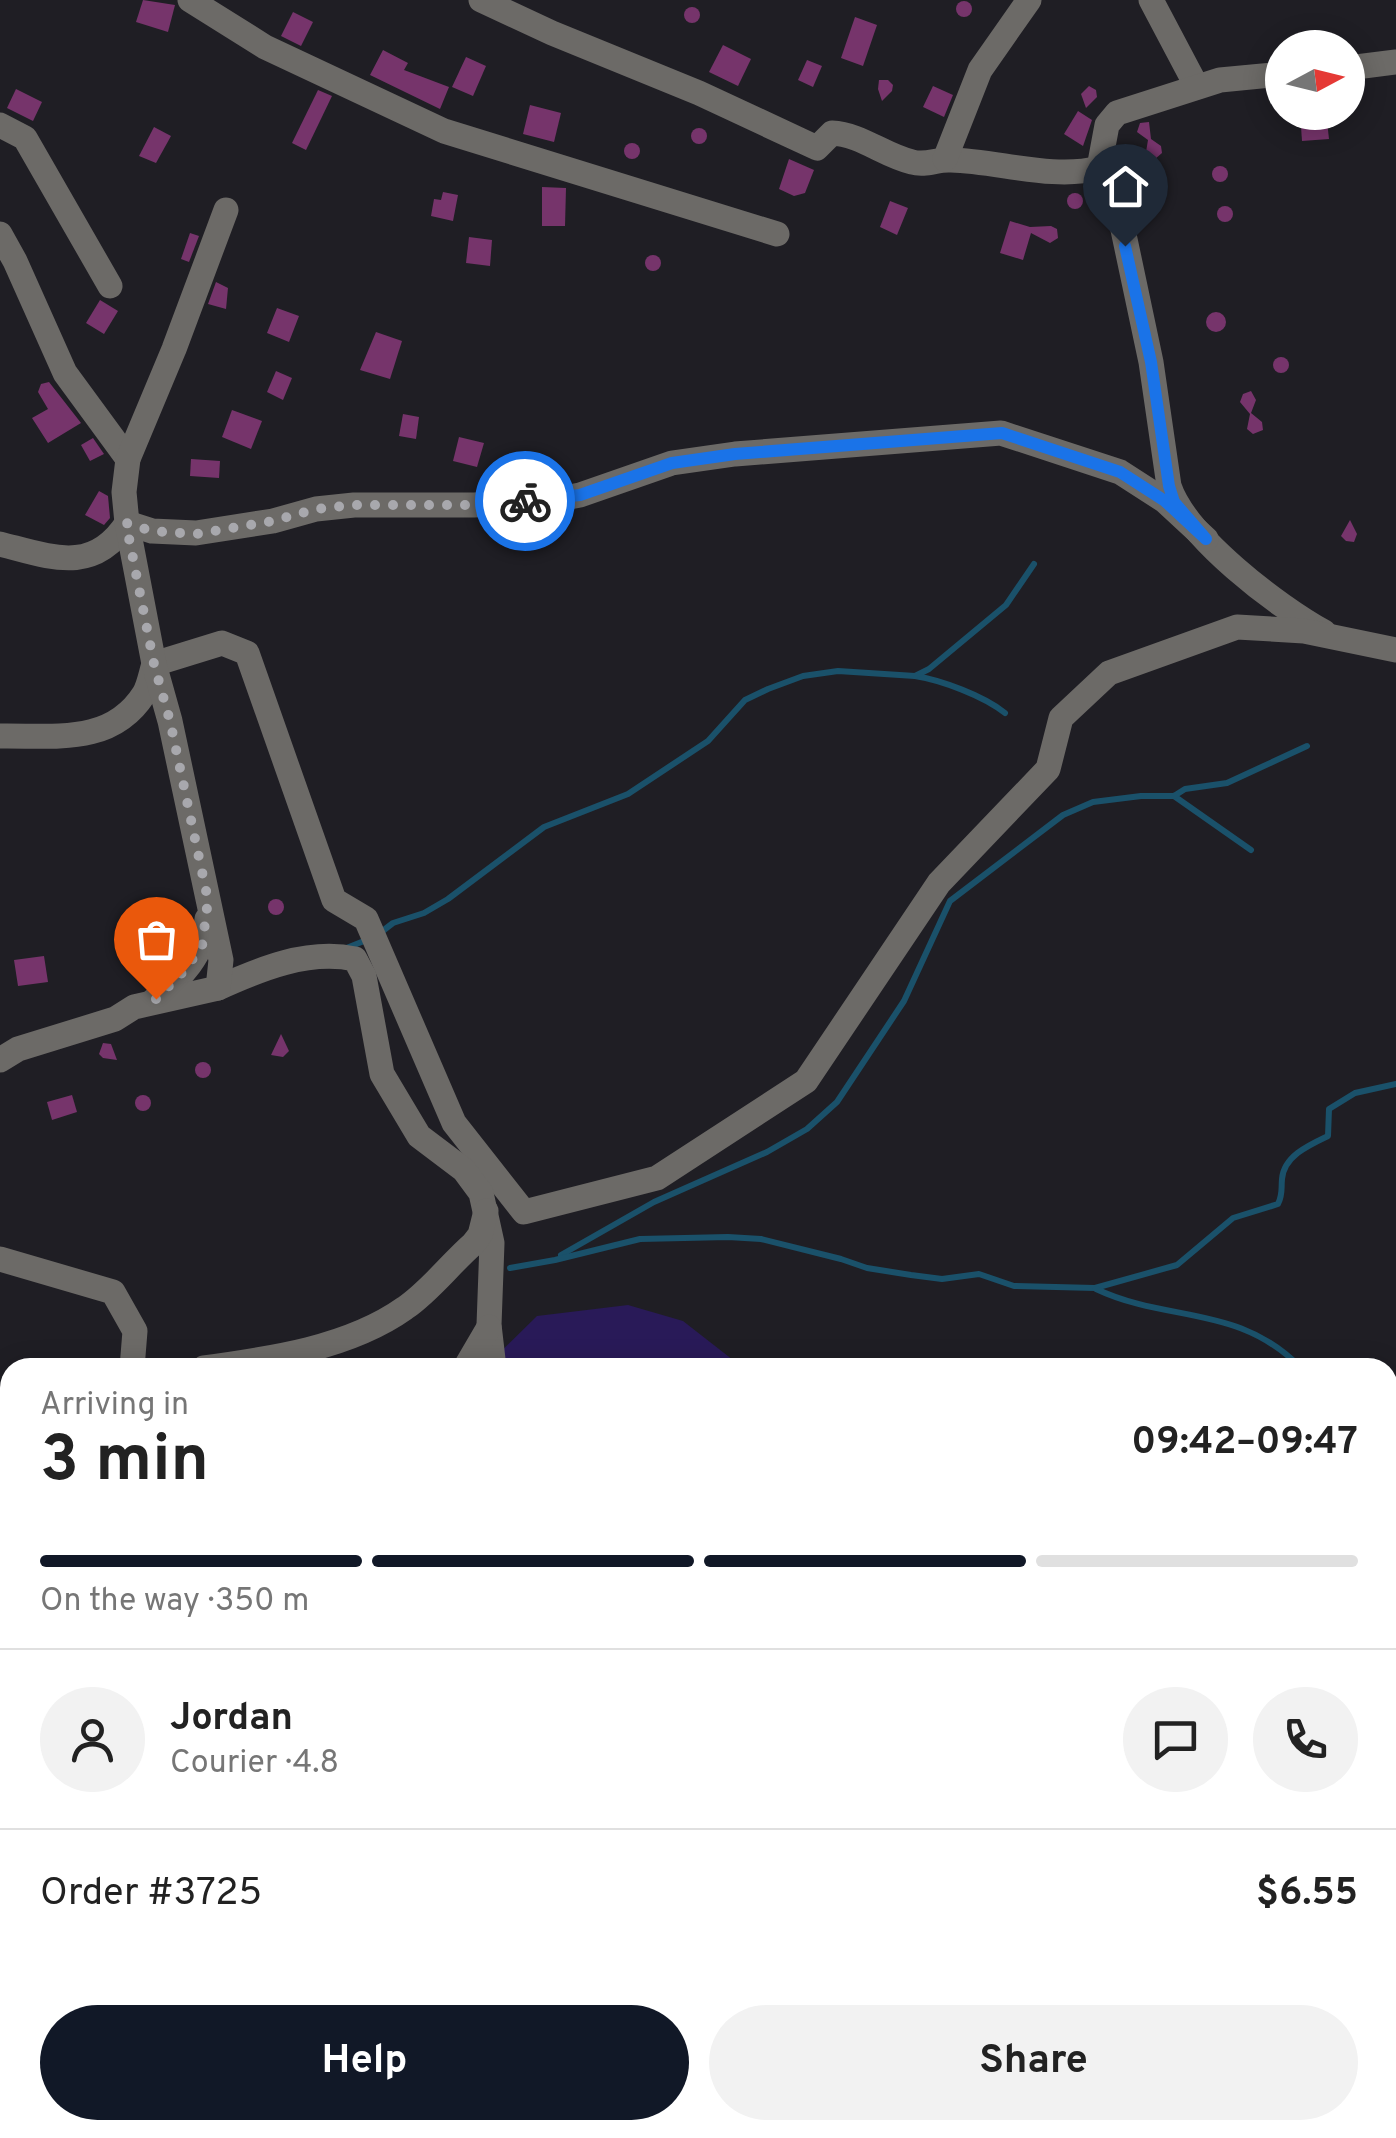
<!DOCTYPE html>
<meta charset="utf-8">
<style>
body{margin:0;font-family:Overpass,sans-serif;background:#f2f2f2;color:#222;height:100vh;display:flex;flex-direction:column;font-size:38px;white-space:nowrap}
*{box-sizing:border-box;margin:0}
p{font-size:32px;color:#767676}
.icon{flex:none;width:55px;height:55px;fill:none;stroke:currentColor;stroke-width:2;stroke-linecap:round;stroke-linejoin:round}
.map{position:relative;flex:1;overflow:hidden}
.panel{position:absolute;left:0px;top:1358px;width:1398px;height:782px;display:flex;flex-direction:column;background:#fff;border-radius:30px 30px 0 0;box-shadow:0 5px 25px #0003}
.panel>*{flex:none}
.needle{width:65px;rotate:83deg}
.tools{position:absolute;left:1265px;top:30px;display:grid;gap:20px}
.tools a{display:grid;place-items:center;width:100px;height:100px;border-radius:50%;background:#fff;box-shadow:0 5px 25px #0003;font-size:50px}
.pin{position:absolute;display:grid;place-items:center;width:85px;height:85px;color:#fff;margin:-102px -42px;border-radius:50% 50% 50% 0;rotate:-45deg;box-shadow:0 0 10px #0007}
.pin .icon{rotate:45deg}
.courier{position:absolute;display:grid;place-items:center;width:100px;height:100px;margin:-50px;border:8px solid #1a73e8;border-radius:50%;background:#fff;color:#222;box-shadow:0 2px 12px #0007}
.overview em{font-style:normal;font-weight:700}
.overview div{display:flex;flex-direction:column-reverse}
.overview{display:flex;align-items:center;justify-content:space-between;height:170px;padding:0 40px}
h1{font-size:65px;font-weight:700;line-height:75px}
.bar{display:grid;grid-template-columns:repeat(4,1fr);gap:15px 10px;align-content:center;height:120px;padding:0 40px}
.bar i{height:12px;border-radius:8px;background:#e0e0e0}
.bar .active{background:#111827}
.bar p{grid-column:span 4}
.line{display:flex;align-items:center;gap:25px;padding:0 40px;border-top:2px solid #e0e0e0}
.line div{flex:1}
.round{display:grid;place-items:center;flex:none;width:105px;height:105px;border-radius:52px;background:#f2f2f2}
.button{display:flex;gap:20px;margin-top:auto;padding:20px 40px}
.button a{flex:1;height:115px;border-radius:60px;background:#111827;color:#fff;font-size:40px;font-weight:700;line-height:115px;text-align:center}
.button a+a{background:#f2f2f2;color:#222}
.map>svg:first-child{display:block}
.green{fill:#291a58}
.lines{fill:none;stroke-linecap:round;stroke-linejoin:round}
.stream{stroke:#1a516a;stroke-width:6}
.building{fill:#76346b}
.minor{stroke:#6c6a67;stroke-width:25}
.done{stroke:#a8a8ad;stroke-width:10;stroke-dasharray:0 18}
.route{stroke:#1a73e8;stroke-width:12}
</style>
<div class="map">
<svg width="1396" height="2138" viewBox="0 0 1396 2138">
<rect width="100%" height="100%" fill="#1f1e24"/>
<!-- green -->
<g class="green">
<polygon points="628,1305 683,1321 742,1367 484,1368 537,1316"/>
<polygon points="293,2130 351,2130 355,2138 297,2138"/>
<polygon points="612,2130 1160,2130 1155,2138 613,2138"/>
</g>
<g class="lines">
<!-- stream -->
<g class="stream">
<path d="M915 676C941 680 984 696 1005 713"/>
<polyline points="1174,796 1251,850"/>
<polyline points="380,933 393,923 424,913 448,899 544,827 628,794 708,741 745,700 768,689 803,676 838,671 915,676 929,669 1006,605 1034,564"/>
<polyline points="344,949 369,939"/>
<polyline points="561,1255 654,1202 767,1152 807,1129 837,1102 904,1001 950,901 1063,815 1093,802 1141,796 1174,796 1185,789 1227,783 1307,746"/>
<path d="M510 1268 555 1260 640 1239 728 1237 761 1239 841 1259 867 1268 911 1275 942 1279 979 1274 1014 1286 1095 1288 1177 1265 1233 1218 1278 1204C1283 1194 1281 1189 1282 1179 1284 1156 1309 1145 1328 1136L1329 1109 1355 1093 1396 1084"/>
<path d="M1096 1289C1168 1323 1239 1304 1301 1368"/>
<polyline points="1388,1389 1396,1390"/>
<polyline points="0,1748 10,1750"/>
<polyline points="547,2130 555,2138"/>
<polyline points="1389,2138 1396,2134"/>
</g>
</g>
<!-- building -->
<g class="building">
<polygon points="143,0 175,5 168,32 136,22"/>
<circle cx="964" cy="9" r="8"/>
<circle cx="692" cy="15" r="8"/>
<polygon points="293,12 313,22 301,46 281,36"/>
<polygon points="855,17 877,25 863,66 841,58"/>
<polygon points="723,45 751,59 738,86 709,72"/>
<polygon points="383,50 408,63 404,70 449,87 440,109 370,75"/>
<polygon points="466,57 486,66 473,96 452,87"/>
<polygon points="807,60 822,66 813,87 798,80"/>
<polygon points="879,80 888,80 893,85 892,91 882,101 878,89"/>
<polygon points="933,86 953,95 944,117 923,107"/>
<polygon points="1089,86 1096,90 1097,97 1086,108 1081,94"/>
<polygon points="16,89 42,102 33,121 7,108"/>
<polygon points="318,90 332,96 306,150 292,143"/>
<polygon points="530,105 561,113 554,142 523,134"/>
<polygon points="1078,111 1092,120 1083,146 1064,134"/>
<polygon points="1300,112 1326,112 1329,139 1302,141"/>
<polygon points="1149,122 1151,139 1161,146 1162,153 1155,159 1146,152 1148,140 1137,132 1140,123"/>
<polygon points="154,127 171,136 156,163 139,156"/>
<circle cx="699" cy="136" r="8"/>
<circle cx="632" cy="151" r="8"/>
<polygon points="789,159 814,170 805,193 794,196 779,189"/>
<circle cx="1220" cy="174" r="8"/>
<polygon points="542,187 566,188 565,226 542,226"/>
<polygon points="443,192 458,195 453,221 431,216 434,199 441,200"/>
<circle cx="1075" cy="201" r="8"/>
<polygon points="890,201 908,208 897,235 880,227"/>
<circle cx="1225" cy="214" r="8"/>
<polygon points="1010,221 1030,227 1051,226 1057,229 1058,238 1050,243 1031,233 1023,260 1000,253"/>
<polygon points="190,233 199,236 189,262 181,259"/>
<polygon points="469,237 492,240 490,266 466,263"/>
<circle cx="653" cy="263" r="8"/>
<polygon points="216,282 228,288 226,309 208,304"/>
<polygon points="100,300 118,311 104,334 86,323"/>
<polygon points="277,308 299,316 289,342 267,333"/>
<circle cx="1216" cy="322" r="10"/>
<polygon points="376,332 402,341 390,379 360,370"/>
<circle cx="1281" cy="365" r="8"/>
<polygon points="276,371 292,378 283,400 267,392"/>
<polygon points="49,382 81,423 48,443 32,418 48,409 38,392 41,384"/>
<polygon points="1251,391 1256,400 1251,413 1262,422 1263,430 1253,434 1247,429 1250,414 1240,402 1243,394"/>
<polygon points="232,410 262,421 251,449 222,437"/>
<polygon points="403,414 419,417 416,439 399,436"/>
<polygon points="459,437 484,443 477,467 453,461"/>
<polygon points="93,438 104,454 90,461 81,445"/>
<polygon points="191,459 220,461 219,478 190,476"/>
<polygon points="99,491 108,496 110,518 104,525 85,515"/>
<polygon points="1350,520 1357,534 1354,542 1346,541 1341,536"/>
<circle cx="276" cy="907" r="8"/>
<polygon points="44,956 48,982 18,986 14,960"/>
<polygon points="281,1034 289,1051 283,1057 271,1055"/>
<polygon points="103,1043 111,1044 117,1060 103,1058 99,1054"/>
<circle cx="203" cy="1070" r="8"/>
<polygon points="72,1095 77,1112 52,1120 47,1102"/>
<circle cx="143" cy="1103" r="8"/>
</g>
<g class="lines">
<!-- minor -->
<g class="minor">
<polyline points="190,0 265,47 444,131 777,234"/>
<path d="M481 0 552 33 699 93 817 148 832 133C860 134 885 156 912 162 926 166 937 159 951 160 998 161 1053 180 1099 168"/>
<polyline points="1151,0 1197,87"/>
<polyline points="1348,68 1396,62"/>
<path d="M1282 74 1220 80 1117 113 1107 125 1099 168 1115 192 1151 362 1169 486C1186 537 1277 606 1324 632"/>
<polyline points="0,125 25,138 110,286"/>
<polyline points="945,159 980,70 1029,0"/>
<polyline points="0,234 15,261 65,373 128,459"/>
<path d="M0 544C51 557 93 575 127 523L152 531 196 533 273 521 316 509 354 505H474L548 501 580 495 672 463 735 454 1001 433 1120 472 1165 501 1206 539"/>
<polyline points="154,664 222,643 247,653 334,900 366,919 454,1123 524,1212 657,1178 806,1081 939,883 1048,769 1061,718 1109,673 1237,627 1304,631 1396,650"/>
<path d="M0 736C53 735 111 746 144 694 149 686 151 673 154 664"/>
<path d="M218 988C260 969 308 949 355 959L364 976 382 1074 419 1136 464 1170 481 1193 492 1243 489 1325 494 1368"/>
<path d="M154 1000C180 979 205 954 207 919"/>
<polyline points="0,1060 18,1049 115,1019 134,1007 218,988 221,960 170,721 154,664 127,523 124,492 128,459 174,349 226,210"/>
<polyline points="0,1259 113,1292 135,1331 132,1368"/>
<path d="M204 1368C270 1359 349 1348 405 1308 430 1291 450 1264 473 1244L480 1235 486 1211"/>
<polyline points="465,1368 489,1327"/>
<polyline points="0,1536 10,1535"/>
<polyline points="0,1631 10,1635"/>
<polyline points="490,2130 492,2138"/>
<polyline points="526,2130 533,2138"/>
<polyline points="1089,2130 1106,2138"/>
<polyline points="472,2138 472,2130"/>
<polyline points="660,2138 661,2130"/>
</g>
</g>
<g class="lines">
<!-- done -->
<polyline class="done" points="156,999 184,971 202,946 208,900 170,721 154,664 126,523 152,531 196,534 273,521 316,509 354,505 474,505 525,501"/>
<!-- route -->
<polyline class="route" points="525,501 580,495 672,463 735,454 1002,433 1120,472 1165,501 1206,539 1174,502 1169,486 1151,362 1125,246"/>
</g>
</svg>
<div class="tools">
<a><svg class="needle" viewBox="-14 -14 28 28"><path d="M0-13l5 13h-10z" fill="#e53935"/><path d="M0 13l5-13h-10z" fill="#767676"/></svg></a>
</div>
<div class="pin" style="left:156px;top:999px;background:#ea580c"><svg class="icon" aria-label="bag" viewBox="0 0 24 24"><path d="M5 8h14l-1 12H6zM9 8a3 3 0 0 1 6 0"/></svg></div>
<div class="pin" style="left:1125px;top:246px;background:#1f2937"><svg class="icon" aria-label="home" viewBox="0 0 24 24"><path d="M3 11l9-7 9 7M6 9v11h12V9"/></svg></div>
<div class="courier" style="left:525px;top:501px"><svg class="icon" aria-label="bike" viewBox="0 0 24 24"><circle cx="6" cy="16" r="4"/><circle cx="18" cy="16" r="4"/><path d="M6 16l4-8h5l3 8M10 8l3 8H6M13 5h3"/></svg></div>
<section class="panel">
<div class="overview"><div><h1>3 min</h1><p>Arriving in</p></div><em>09:42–09:47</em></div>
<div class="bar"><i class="active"></i><i class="active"></i><i class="active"></i><i></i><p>On the way · 350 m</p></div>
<div class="line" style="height:180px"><a class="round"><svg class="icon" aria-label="person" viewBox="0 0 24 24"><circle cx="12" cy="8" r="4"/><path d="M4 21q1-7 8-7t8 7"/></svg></a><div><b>Jordan</b><p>Courier · 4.8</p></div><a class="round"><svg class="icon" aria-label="chat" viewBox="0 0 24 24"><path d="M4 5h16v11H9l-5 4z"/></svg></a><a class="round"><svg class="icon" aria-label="phone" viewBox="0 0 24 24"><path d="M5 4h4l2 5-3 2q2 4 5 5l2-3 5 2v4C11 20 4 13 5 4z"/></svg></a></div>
<div class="line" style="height:130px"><div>Order #3725</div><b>$6.55</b></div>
<div class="button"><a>Help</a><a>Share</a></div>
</section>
</div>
